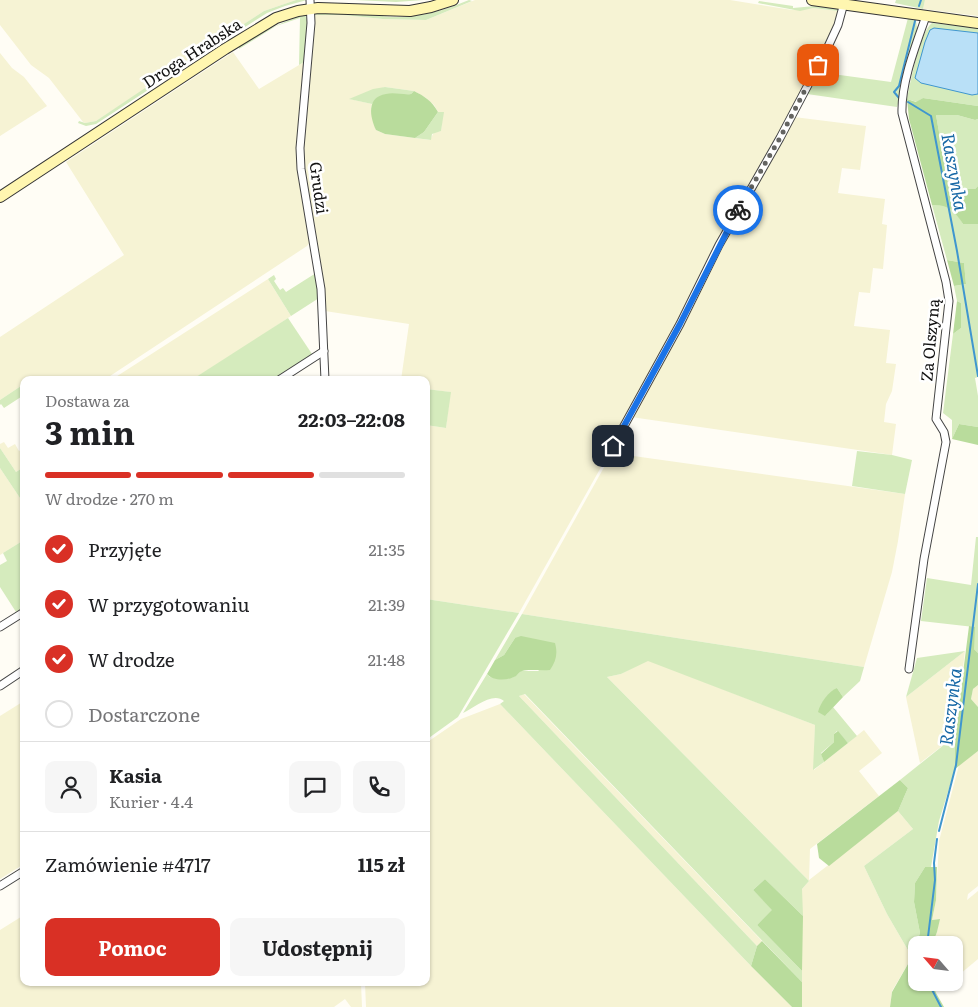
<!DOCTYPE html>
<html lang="pl">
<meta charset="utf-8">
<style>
body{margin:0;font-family:Literata,serif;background:#f6f6f6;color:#202124;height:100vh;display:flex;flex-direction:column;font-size:19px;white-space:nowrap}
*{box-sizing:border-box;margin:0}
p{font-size:16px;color:#757577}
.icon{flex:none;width:28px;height:28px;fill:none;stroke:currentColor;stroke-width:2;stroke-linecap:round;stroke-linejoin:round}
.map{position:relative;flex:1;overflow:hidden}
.panel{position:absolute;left:20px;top:376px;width:410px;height:610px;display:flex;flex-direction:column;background:#fff;border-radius:10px;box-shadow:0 1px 4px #0004}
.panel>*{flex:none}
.needle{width:32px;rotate:298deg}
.tools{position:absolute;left:908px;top:936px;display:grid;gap:10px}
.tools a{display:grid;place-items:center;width:55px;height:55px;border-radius:10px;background:#fff;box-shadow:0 1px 4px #0004;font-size:25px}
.pin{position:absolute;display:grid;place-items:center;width:42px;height:42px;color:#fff;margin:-21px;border-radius:10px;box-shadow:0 2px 8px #0006}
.courier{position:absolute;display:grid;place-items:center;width:50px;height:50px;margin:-25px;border:4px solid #1a73e8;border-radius:50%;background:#fff;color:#222;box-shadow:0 1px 6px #0007}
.summary em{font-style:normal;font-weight:700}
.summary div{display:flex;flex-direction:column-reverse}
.summary{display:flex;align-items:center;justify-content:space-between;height:85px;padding:0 25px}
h1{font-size:32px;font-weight:700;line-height:38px}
.bar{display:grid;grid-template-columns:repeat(4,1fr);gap:8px 5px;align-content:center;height:60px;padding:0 25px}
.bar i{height:6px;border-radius:4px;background:#e0e0e0}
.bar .selected{background:#d93025}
.bar p{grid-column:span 4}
.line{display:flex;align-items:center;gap:12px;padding:0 25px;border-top:1px solid #e0e0e0}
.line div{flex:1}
.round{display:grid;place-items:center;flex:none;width:52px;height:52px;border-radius:10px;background:#f6f6f6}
ol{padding:0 25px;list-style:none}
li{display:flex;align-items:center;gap:15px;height:55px}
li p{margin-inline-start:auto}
li .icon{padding:5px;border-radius:50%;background:#d93025;color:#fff;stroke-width:4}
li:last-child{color:#757577}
li i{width:28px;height:28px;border:2px solid #e0e0e0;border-radius:50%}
.cta{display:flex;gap:10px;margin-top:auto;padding:10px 25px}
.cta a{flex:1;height:58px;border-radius:10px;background:#d93025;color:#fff;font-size:20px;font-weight:700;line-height:58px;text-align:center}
.cta a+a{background:#f6f6f6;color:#202124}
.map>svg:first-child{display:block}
.farmland{fill:#f6f3d4;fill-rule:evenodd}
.green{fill:#d5ebbd}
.forest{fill:#b9dc9c}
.water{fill:#b9e0f7;stroke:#3f96cf}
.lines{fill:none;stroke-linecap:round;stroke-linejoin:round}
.stream{stroke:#3f96cf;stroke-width:2}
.street-casing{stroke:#444;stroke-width:9}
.secondary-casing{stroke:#333;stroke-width:12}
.street{stroke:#fff;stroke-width:7}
.secondary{stroke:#fff6b0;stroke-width:10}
.done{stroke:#646461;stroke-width:5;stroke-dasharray:0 9}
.route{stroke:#1a73e8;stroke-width:6}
.labels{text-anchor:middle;stroke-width:5;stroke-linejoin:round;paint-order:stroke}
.street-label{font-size:16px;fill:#111;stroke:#fff}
.water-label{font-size:18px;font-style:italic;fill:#1768a6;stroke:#fff}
</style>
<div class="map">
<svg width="978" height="1007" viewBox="0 0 978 1007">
<rect width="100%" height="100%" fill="#fffdf5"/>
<!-- farmland -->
<g class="farmland">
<polygon points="0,0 296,0 264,11 96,121 85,123 83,122 49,78 31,65 0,25"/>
<path d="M475 0H730L792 10 813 8 838 11 828 43 609 453 519 613 426 599V425L446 428 450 392 426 389V380H401L409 324 325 311 305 168 304 142 307 93 315 15H343L383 19 426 20ZM385 87 414 91 426 98 434 105 438 112H443L441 131 434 132 430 140 385 134 376 130 371 108 372 104 350 99Z"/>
<polygon points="925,0 978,0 978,16 923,9"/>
<polygon points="233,52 259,89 304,62 297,142 297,168 311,241 307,246 104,380 24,380 24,384 0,400 0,337 124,255 66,162"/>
<polygon points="0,53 12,68 24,77 47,106 0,136"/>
<polygon points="794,117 866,126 860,170 842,168 838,193 885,199 882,224 887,225 883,269 873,268 870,293 859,292 854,326 890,330 886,363 896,364 892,391 886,404 884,422 896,424 892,455 631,417 720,247"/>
<polygon points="268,279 291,316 252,342 192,380 111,380"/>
<polygon points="4,442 8,448 15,444 19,451 24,448 24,467 16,472 0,448 0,444"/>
<polygon points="612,453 905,494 898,541 892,572 864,667 522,614"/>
<polygon points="0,468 24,504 24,540 0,555"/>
<polygon points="965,651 955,736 920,763 906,697"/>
<polygon points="648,660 815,725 814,770 864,730 882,753 859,771 879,796 810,849 809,880 898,811 913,829 864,866 887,914 912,957 892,991 890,1007 802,1007 802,889 809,881 607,677 621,674"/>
<polygon points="978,685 978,707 971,699 973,689"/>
<polygon points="524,694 762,941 757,946 519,696"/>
<polygon points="24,701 24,864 0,879 0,716"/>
<polygon points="500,704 751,966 792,1007 366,1007 365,983 426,982 426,743 461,719"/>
<polygon points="978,751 978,886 968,894 967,900 978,891 978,959 954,979 954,945 932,945 937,932 939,919 932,920 936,900 939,841 959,765"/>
<polygon points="24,915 24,982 361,983 362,1007 351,1007 345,999 334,1007 0,1007 0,930"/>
</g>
<!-- green -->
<g class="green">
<polygon points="296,0 307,0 285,6 267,13 176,71 174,69 264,11"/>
<polygon points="355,0 424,0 396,2"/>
<path d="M469 0 472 1 426 20 383 19 343 15H315C331 8 377 17 397 17 423 17 445 10 469 0Z"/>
<polygon points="896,0 925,0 923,9 895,3"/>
<polygon points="759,1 793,6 793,8 815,6 837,9 838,11 813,8 800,11 758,3"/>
<path d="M305 15C312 24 305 50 304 62L299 65 300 18 276 26 239 49V47C260 33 280 22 305 15Z"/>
<polygon points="908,18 916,21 917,28 919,28 897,107 807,94 818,72 891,82"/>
<path d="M932 23 978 28V106L923 98 917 102 907 99C910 84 920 31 932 23Z"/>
<polygon points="169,72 171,75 96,124 86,126 78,123 79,121 85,123 96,121"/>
<polygon points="385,87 414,91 411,94 378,97 372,104 349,99 373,89"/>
<polygon points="438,112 444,112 441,131 432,134 431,140 415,138 424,132"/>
<polygon points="936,115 957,115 975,120 978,119 978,186 975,189 949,189"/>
<polygon points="943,204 956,212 963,224 978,224 978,377 975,378 978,396 978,427 959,424 952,439 952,420 943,413 953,334 961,328 961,303 957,301 954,286 966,284 964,263 947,260 932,205"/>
<polygon points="316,273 319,298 291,316 268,279 274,275 276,279 274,281 280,290 283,288 286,292"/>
<polygon points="288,318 312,354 273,380 198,380 196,377"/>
<polygon points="24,384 24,395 4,408 1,404 0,405 0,400"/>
<polygon points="426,389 451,392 446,428 426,425"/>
<polygon points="0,448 16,472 24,467 24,504 0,468"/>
<polygon points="857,451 892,455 912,460 905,494 852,486"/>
<polygon points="976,537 978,537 978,653 974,649 974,627 921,621 927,578 971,585"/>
<polygon points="24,540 24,607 16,612 0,587 0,565 7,561 3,553"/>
<polygon points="426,599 519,613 458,717 426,740"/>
<path d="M522 614 864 667 860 681 843 697 837 688 825 716 833 707 857 736 848 743 837 731 834 734V742L821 753 824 762 813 770 815 725 648 661 621 674 607 677 809 881 802 889 803 916 765 879 753 890 773 910 757 925 802 971V982L525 694 519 696 757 946 751 966 500 704 504 701C493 691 474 708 463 713L487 674 490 677 505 679 514 677 521 671H539L515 638 504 655 495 660Z"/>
<polygon points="965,651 906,697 917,658"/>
<polygon points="955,736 955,769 939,821 931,867 925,867 915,883 914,902 920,933 912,957 887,914 864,866 913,829 898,811 908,788 900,780"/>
</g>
<!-- forest -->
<g class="forest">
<path d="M414 91C424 96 432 101 438 112L424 132 415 138 385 134 376 130C370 117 366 97 386 94 394 92 403 95 411 94Z"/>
<path d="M923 98 978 106V119L975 120 957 115H936L949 189H975L978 186V224H963C955 211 948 204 932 205L909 119 907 99 916 102Z"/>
<polygon points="947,260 964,263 966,284 954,286"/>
<polygon points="957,301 961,303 961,328 953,334"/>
<polygon points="959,424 978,427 978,445 952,439"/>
<polygon points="969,626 975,627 974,649 978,653 978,685 973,689 971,699 978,707 978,751 955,769 955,736"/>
<path d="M521 636 555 643C558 654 556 661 550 670 541 671 529 669 522 671 519 672 518 674 516 676 507 681 493 681 487 674L495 660 504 655 515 638Z"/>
<path d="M837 688 843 697 825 716 818 712C820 703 829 691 837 688Z"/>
<polygon points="838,731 848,743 824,762 821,754 834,742 834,734"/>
<polygon points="900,780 908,788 898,811 829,866 819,858 817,844"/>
<polygon points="925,867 937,867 936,900 932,920 940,919 937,932 932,945 916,945 916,982 932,983 936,993 944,1007 890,1007 892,992 912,957 920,933 914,902 915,883"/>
<polygon points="765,879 803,916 802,971 757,925 772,910 753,890"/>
<polygon points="762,941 802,982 802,1007 792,1007 751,966 757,946"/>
</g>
<!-- water -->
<polygon class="water" points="934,28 978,33 978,94 972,95 921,83 915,78 925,42 930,30"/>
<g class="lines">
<!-- stream -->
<g class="stream">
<polyline points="919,6 921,0"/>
<polyline points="899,98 894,92 899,86 915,21"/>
<polyline points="908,102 931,116 957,251 978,376"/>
<polyline points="939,831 956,765 978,584"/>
<polyline points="927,945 935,880 934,863 937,839"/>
<polyline points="928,982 941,1007"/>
</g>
<defs>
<g id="street">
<polyline points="310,0 311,23 300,148 301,169 321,289 325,380"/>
<polyline points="279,380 324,351"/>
<polyline points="613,446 680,324 719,245 780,138 826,51 838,25 844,3"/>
<polyline points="0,627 24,612"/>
<path d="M909 669 924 559 946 442 944 432 936 419 949 301 946 282 902 113C901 82 916 45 926 16"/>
<polyline points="0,686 24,670"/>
<polyline points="0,886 24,871"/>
</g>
<g id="secondary">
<polyline points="812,0 978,23"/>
<polyline points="0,197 225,49 276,18 298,11 318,8 410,11 431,7 453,0"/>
</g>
</defs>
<!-- street casing -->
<use href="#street" class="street-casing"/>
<!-- secondary casing -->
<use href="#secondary" class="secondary-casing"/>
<!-- street -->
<use href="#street" class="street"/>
<!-- secondary -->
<use href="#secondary" class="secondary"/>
</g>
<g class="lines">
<!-- done -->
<polyline class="done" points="738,210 780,138 818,65"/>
<!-- route -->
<polyline class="route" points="613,446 680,324 738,210"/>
</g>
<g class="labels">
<!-- street labels -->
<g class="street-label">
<text transform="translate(192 53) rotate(-33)" y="6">Droga Hrabska</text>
<text transform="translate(319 188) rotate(82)" y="6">Grudzi</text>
<text transform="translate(930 340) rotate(-85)" y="6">Za Olszyną</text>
</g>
<!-- water labels -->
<g class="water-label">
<text transform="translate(954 172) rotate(80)" y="6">Raszynka</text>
<text transform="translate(951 707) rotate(-83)" y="6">Raszynka</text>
</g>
</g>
</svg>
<div class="tools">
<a><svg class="needle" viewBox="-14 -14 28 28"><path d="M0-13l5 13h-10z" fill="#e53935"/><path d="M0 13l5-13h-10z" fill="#757577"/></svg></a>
</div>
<div class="pin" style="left:818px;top:65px;background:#ea580c"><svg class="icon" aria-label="bag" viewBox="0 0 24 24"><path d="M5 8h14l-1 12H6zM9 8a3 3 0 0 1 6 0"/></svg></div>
<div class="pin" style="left:613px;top:446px;background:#1f2937"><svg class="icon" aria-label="home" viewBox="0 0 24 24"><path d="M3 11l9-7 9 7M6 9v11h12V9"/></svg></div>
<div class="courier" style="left:738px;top:210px"><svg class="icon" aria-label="bike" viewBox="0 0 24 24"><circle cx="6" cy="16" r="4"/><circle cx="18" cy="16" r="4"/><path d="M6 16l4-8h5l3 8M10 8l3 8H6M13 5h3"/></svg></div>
<section class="panel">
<div class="summary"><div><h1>3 min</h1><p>Dostawa za</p></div><em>22:03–22:08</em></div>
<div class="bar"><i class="selected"></i><i class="selected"></i><i class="selected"></i><i></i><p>W drodze · 270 m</p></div>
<ol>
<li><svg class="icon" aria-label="check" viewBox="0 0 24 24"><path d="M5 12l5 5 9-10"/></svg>Przyjęte<p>21:35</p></li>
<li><svg class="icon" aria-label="check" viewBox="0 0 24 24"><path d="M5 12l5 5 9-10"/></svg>W przygotowaniu<p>21:39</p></li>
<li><svg class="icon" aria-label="check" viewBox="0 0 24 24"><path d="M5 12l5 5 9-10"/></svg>W drodze<p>21:48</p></li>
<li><i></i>Dostarczone</li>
</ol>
<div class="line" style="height:90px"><a class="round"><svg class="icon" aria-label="person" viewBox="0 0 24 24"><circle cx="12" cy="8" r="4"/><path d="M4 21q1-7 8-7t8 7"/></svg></a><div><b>Kasia</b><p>Kurier · 4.4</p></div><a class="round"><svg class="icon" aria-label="chat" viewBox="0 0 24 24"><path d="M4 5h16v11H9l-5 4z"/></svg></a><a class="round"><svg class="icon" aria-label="phone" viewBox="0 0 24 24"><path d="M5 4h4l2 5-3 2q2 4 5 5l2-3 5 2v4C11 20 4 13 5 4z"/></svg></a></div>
<div class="line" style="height:65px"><div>Zamówienie #4717</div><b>115 zł</b></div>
<div class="cta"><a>Pomoc</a><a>Udostępnij</a></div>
</section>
</div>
